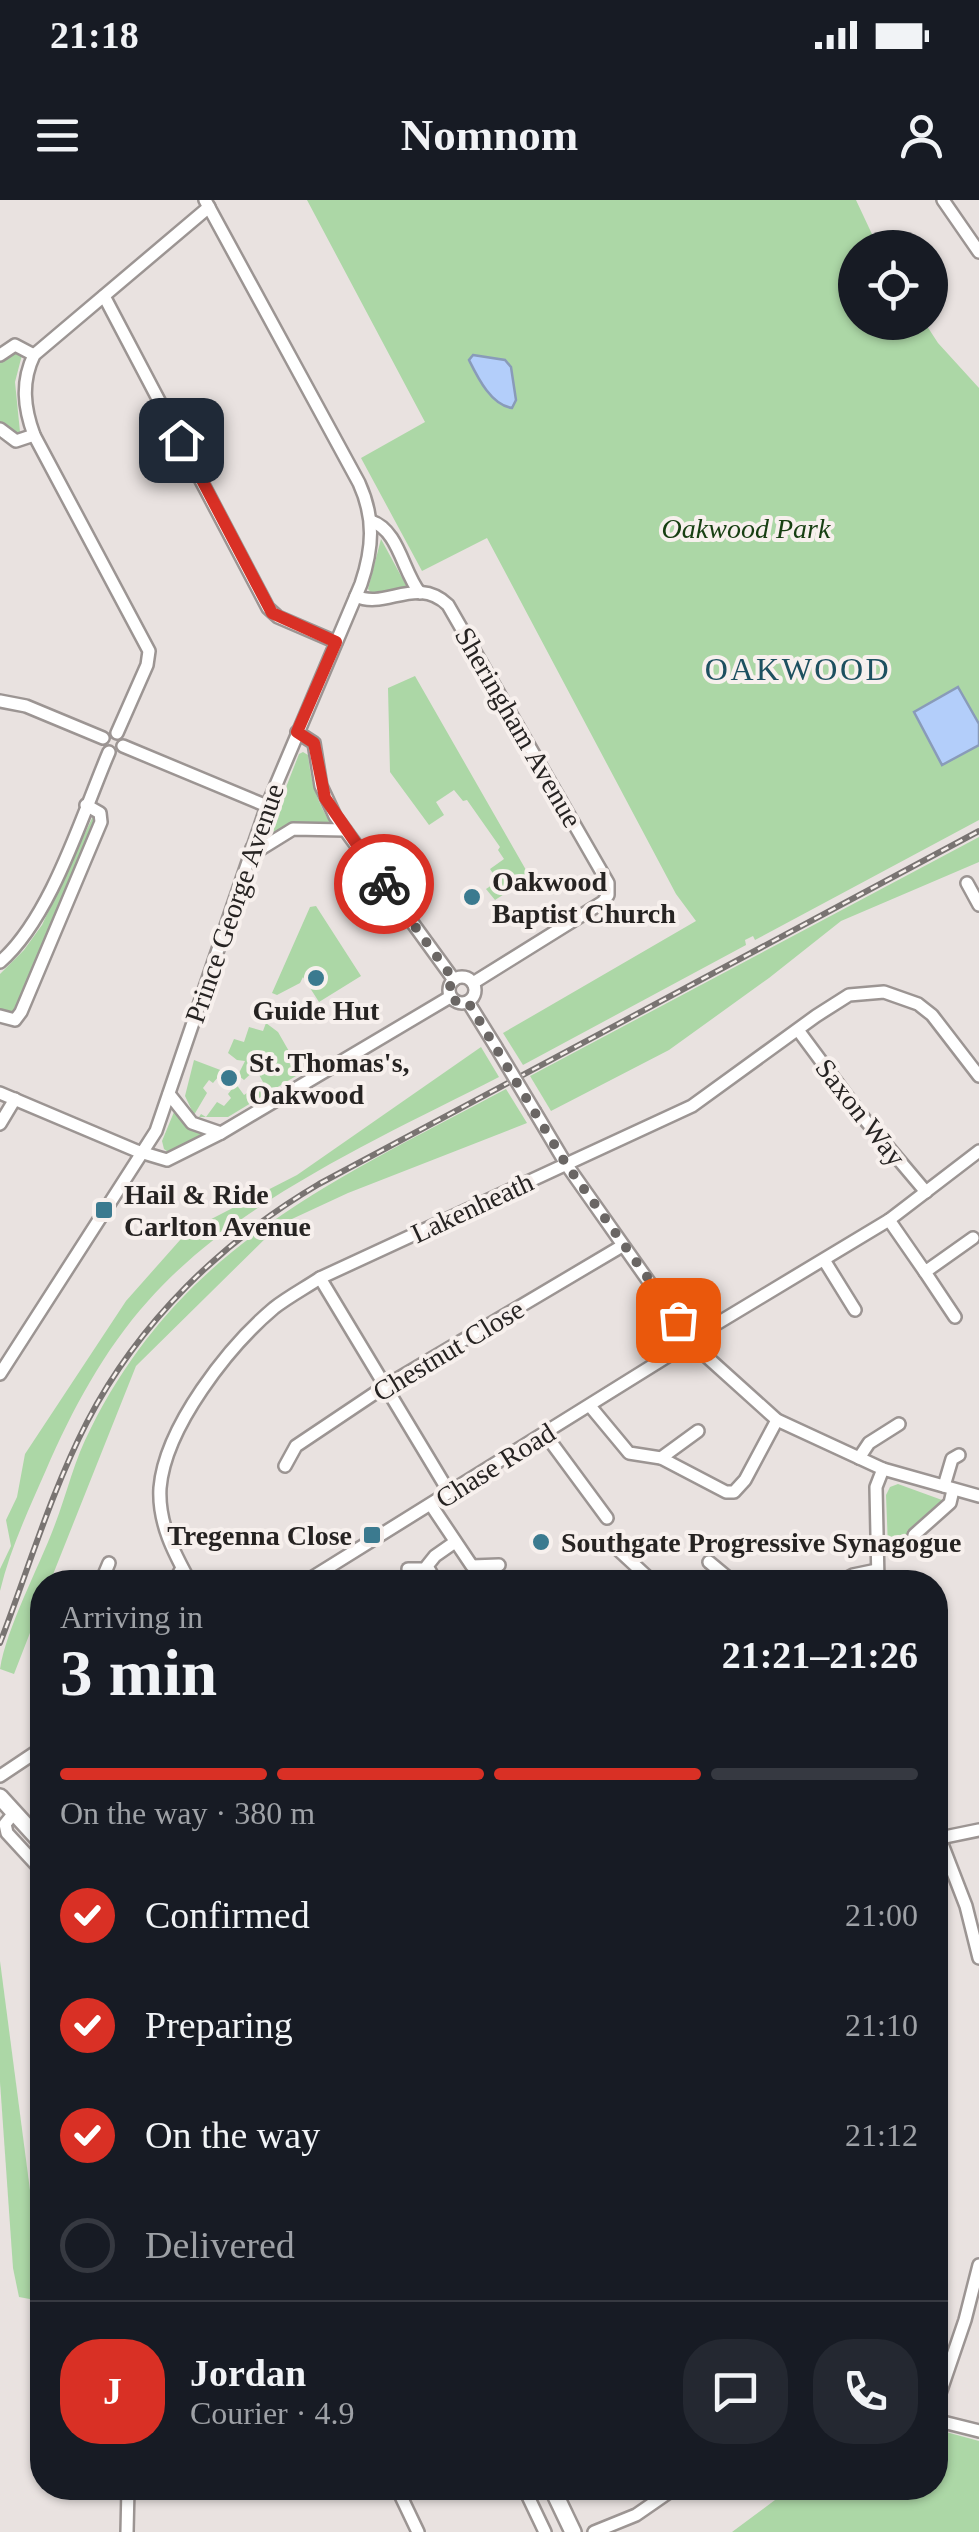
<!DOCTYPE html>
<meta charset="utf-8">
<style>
body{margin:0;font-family:Georgia,serif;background:#242831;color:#f1f3f6;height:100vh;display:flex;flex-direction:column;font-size:38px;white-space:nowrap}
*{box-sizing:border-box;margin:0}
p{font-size:32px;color:#9ea1a6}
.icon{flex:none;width:55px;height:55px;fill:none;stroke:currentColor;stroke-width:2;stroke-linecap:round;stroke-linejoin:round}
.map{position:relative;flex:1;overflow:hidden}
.sheet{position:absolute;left:30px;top:1370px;width:918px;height:930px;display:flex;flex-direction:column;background:#171b24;border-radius:40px;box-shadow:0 2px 8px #0004}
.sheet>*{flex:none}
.buttons{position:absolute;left:838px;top:30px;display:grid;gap:20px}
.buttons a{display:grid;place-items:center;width:110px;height:110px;border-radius:50%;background:#171b24;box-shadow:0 2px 8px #0004;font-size:50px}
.pin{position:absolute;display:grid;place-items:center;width:85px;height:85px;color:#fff;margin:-42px;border-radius:20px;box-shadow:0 5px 15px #0006}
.courier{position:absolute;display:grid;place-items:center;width:100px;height:100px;margin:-50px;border:8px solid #d93025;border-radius:50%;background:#fff;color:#222;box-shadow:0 2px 12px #0007}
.headline em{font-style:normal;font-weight:800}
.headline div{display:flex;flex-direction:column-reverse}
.headline{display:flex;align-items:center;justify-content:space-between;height:170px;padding:0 30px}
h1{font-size:65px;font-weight:800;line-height:75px}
.bar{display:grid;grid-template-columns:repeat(4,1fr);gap:15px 10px;align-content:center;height:120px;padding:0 30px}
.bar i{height:12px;border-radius:8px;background:#363941}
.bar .current{background:#d93025}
.bar p{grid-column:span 4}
.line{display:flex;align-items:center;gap:25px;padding:0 30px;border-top:2px solid #363941}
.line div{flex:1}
.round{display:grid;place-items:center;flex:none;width:105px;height:105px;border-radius:40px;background:#242831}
ol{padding:0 30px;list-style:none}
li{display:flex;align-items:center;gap:30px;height:110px}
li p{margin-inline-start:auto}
li .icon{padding:10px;border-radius:50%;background:#d93025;color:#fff;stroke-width:4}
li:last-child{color:#9ea1a6}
li i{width:55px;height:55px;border:5px solid #363941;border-radius:50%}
.status{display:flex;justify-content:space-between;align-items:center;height:70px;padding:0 50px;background:#171b24;direction:ltr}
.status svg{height:28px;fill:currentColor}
header{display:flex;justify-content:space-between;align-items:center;height:130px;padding:0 30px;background:#171b24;font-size:45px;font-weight:800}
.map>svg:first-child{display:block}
.green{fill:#acd7a6}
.water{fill:#b3cefa;stroke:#899bb9;stroke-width:2.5}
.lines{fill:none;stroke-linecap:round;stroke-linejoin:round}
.minor-casing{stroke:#9c9593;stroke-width:16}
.major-casing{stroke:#9c9593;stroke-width:20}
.minor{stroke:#fff;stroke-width:11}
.major{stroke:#fff;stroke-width:15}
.rail-casing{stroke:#797472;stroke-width:6}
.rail{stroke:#f7f0ed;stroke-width:2.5;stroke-dasharray:8;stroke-linecap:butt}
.minor-bridge-casing{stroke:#9c9593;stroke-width:16;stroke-linecap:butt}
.minor-bridge{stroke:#fff;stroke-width:11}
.done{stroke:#6a6664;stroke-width:10;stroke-dasharray:0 18}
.route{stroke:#d93025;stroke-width:12}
.poi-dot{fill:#3b7a8f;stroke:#f7f0ed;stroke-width:4}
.labels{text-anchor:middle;stroke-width:8;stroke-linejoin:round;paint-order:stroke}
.park-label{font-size:28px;font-style:italic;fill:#173f12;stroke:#f7f0ed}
.street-label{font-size:28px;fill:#262322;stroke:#f7f0ed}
.poi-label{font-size:28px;font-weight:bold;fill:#262322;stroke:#f7f0ed;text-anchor:start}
.quarter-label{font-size:32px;letter-spacing:2.5px;fill:#1d5060;stroke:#f7f0ed}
</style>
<div class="status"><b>21:18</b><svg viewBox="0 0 49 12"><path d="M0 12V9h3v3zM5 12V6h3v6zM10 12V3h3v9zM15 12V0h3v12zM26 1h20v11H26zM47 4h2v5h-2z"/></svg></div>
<header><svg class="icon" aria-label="menu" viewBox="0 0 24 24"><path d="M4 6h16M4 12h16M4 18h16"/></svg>Nomnom<svg class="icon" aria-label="person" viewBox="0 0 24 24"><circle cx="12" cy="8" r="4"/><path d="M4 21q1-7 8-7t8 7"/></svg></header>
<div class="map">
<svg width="979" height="2332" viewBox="0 0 979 2332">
<rect width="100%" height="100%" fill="#e9e2e0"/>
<!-- green -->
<g class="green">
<polygon points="307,0 856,0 878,47 855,48 855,122 925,123 938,143 979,188 979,620 755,740 753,736 745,740 746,745 523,865 503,833 696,721 676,694 487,338 422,371 361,258 425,222"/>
<polygon points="11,149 22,155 15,182 20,232 14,235 0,223 0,158"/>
<polygon points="381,339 407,387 373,395 368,389"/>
<polygon points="415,476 530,677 495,700 486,689 498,681 490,669 504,659 498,650 500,647 467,600 463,601 454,590 436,602 444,615 429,625 390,572 388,488"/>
<path d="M303 552 308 555C311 582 316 601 332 625L298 623 267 636 299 554Z"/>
<polygon points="94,614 96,622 18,810 12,814 0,812 0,774 24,750 42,725"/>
<polygon points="979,637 979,662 841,721 769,778 669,850 551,911 530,876"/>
<polygon points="316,706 361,776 319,802 303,777 300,783 277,795 272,793 310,707"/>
<polygon points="266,823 278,832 298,867 291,859 288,860 296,876 228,917 199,917 201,914 206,917 217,902 224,906 231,898 228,894 236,884 244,895 263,882 256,869 244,880 238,875 245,861 237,860 228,853 234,839 244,842 249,827 263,831"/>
<path d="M481 847 499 877C382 937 236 1001 148 1101 104 1150 72 1210 46 1270 29 1309 10 1349 0 1391V1369L11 1346 6 1320 17 1297 25 1254 126 1101 188 1031 297 975Z"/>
<polygon points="194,860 223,871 213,883 209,880 203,888 207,893 194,915 185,896"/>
<path d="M506 889 527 923 348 993 279 1025 136 1166 50 1382H42V1402L14 1474 0 1469C6 1429 39 1367 54 1327 67 1294 74 1260 91 1228 183 1044 336 980 506 889Z"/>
<polygon points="174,912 189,927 205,935 171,954 164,949 162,941"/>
<polygon points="898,1284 942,1300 907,1331 907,1342 892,1352 888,1347 886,1295 890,1287"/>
<polygon points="0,1761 36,2036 35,2100 19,2097 13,2068 0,1882"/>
<polygon points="935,2229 979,2241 979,2332 732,2332 791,2288 935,2288"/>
</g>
<!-- water -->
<g class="water">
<path d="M473 155 505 160 511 167 516 200 512 208C491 205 478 178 469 160Z"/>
<polygon points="958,487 979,524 979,545 942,565 914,512"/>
</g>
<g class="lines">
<defs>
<g id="minor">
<polyline points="943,0 979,52"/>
<polyline points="104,96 268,408 278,417 336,442"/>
<polyline points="0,155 15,145 34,155"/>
<polyline points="0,229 16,241 34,235"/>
<path d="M371 321C399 330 403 373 420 393"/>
<path d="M356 396C385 410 417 375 448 405L608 683V695L603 702 473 783"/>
<polyline points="0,501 26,506 103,538"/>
<polyline points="297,532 314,543 321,586 335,616 454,780"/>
<path d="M117 533 147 465 149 451 34 235C24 208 21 182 34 155L209 7"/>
<polyline points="123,546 267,606"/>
<polyline points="252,648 259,650 293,629 345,630"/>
<polyline points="967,683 979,705"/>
<path d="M0 762C51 718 82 615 109 552"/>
<circle cx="462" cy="790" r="13"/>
<polyline points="468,802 496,847"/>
<polyline points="0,816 15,820 21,812 101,622 100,613 86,605"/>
<polyline points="798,830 861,915 926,992"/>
<polyline points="0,893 137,951 167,960 221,933 450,797"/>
<polyline points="169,894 192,923 221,933"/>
<polyline points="535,912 566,964 685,1133"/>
<polyline points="0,924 15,899"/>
<polyline points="889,1020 925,1072 973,1038"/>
<polyline points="824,1060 855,1110"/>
<polyline points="925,1072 955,1117"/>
<polyline points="320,1078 449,1292"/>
<polyline points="698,1135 889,1020 979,951"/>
<polyline points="696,1147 777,1220 883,1269 979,1296"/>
<path d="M0 1174 156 931 267 606 361 384C373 348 375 318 359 283L205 0"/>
<polyline points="590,1206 629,1253 661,1258 698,1231"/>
<polyline points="545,1234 607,1318"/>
<polyline points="661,1258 726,1292 734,1292 745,1280 777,1220"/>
<polyline points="859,1258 869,1243 899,1224"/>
<polyline points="285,1266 296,1246 384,1187 622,1046"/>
<polyline points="944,1286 952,1259 959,1255"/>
<polyline points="431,1305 472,1366 499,1365"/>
<polyline points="914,1335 950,1303 953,1290"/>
<polyline points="612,1344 653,1382"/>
<polyline points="709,1362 733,1382"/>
<polyline points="408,1369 426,1369"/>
<polyline points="101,1382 109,1363"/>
<polyline points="174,1382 182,1368"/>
<path d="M190 1382C174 1353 158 1323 160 1288 165 1227 229 1146 274 1108 288 1097 305 1088 320 1078L692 906 816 816 849 795 884 792 918 804 932 815 979 876"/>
<polyline points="305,1382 684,1146"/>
<polyline points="436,1382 427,1366 435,1356 455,1342"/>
<polyline points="840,1382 853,1375 877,1370"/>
<polyline points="878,1382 876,1287 883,1269"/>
<polyline points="0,1576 42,1548"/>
<polyline points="14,1613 5,1624 7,1633 42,1671"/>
<polyline points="935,1626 966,1706 979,1758"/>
<polyline points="935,1639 979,1630"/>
<polyline points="935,2208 965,2120 979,2065"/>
<polyline points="935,2220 979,2231"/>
<polyline points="397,2288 418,2332"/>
<polyline points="524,2288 545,2332"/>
<polyline points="127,2332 128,2288"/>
<polyline points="594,2332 636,2315 675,2288"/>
</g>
<g id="major">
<polyline points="0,1597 42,1643"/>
<polyline points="552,2288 573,2332"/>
</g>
</defs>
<!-- minor casing -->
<use href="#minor" class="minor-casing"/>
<!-- major casing -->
<use href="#major" class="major-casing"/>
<!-- minor -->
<use href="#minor" class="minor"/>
<!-- major -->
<use href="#major" class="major"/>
<defs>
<path id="rail" d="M0 1443C28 1370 51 1292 87 1222 139 1122 222 1041 319 984L979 631"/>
</defs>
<!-- rail casing -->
<use href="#rail" class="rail-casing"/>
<!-- rail -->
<use href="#rail" class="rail"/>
<defs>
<polyline id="minor-bridge" points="496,847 535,912"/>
</defs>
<!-- minor-bridge casing -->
<use href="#minor-bridge" class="minor-bridge-casing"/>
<!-- minor-bridge -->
<use href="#minor-bridge" class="minor-bridge"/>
</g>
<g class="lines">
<!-- done -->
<polyline class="done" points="384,684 454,780 449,788 450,797 460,804 468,802 566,964 678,1120"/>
<!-- route -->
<polyline class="route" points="181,240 272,413 336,442 297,532 314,543 325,598 384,684"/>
</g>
<!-- markers -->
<g class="poi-dot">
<circle cx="472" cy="697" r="10"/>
<circle cx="316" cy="778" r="10"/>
<circle cx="229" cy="878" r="10"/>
<rect x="94" y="1000" width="20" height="20" rx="5"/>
<rect x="362" y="1325" width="20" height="20" rx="5"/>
<circle cx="541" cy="1342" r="10"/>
</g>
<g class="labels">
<!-- park labels -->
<g class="park-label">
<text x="746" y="338">Oakwood Park</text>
</g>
<!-- street labels -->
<g class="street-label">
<text transform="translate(519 527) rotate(60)" y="10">Sheringham Avenue</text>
<text transform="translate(234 703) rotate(-71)" y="10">Prince George Avenue</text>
<text transform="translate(861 912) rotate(52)" y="10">Saxon Way</text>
<text transform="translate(472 1007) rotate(-25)" y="10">Lakenheath</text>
<text transform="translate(448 1150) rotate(-31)" y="10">Chestnut Close</text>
<text transform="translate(495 1265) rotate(-32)" y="10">Chase Road</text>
</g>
<!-- poi labels -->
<g class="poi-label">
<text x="492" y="691">Oakwood<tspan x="492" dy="32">Baptist Church</tspan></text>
<text x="316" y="820" text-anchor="middle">Guide Hut</text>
<text x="249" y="872">St. Thomas's,<tspan x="249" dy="32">Oakwood</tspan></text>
<text x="124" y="1004">Hail &amp; Ride<tspan x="124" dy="32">Carlton Avenue</tspan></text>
<text x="352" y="1345" text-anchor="end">Tregenna Close</text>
<text x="561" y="1352">Southgate Progressive Synagogue</text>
</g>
<!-- quarter labels -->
<g class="quarter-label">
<text x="798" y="480">OAKWOOD</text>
</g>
</g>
</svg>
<div class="buttons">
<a><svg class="icon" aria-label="locate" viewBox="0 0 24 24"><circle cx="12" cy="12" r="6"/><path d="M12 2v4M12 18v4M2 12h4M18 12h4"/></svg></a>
</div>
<div class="pin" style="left:678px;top:1120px;background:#ea580c"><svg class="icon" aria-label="bag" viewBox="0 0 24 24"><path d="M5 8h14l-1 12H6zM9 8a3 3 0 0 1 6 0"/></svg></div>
<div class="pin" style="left:181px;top:240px;background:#1f2937"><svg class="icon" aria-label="home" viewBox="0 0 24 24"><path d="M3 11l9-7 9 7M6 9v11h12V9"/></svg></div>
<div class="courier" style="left:384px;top:684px"><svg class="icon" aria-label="bike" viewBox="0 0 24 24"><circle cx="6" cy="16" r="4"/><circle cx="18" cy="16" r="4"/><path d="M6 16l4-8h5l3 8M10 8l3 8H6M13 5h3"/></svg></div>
<section class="sheet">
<div class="headline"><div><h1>3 min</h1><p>Arriving in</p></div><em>21:21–21:26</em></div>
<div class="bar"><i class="current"></i><i class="current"></i><i class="current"></i><i></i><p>On the way · 380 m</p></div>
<ol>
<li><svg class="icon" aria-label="check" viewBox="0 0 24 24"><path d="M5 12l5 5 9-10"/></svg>Confirmed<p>21:00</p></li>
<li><svg class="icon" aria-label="check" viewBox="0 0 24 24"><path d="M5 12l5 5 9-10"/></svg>Preparing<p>21:10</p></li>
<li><svg class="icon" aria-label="check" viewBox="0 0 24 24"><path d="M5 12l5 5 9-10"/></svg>On the way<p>21:12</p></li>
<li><i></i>Delivered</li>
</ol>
<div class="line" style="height:180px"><b class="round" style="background:#d93025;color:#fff">J</b><div><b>Jordan</b><p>Courier · 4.9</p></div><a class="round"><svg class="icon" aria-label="chat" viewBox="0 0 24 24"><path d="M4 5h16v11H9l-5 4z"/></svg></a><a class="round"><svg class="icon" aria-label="phone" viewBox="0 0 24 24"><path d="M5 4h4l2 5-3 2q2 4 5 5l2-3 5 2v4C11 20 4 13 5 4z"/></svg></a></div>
</section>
</div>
